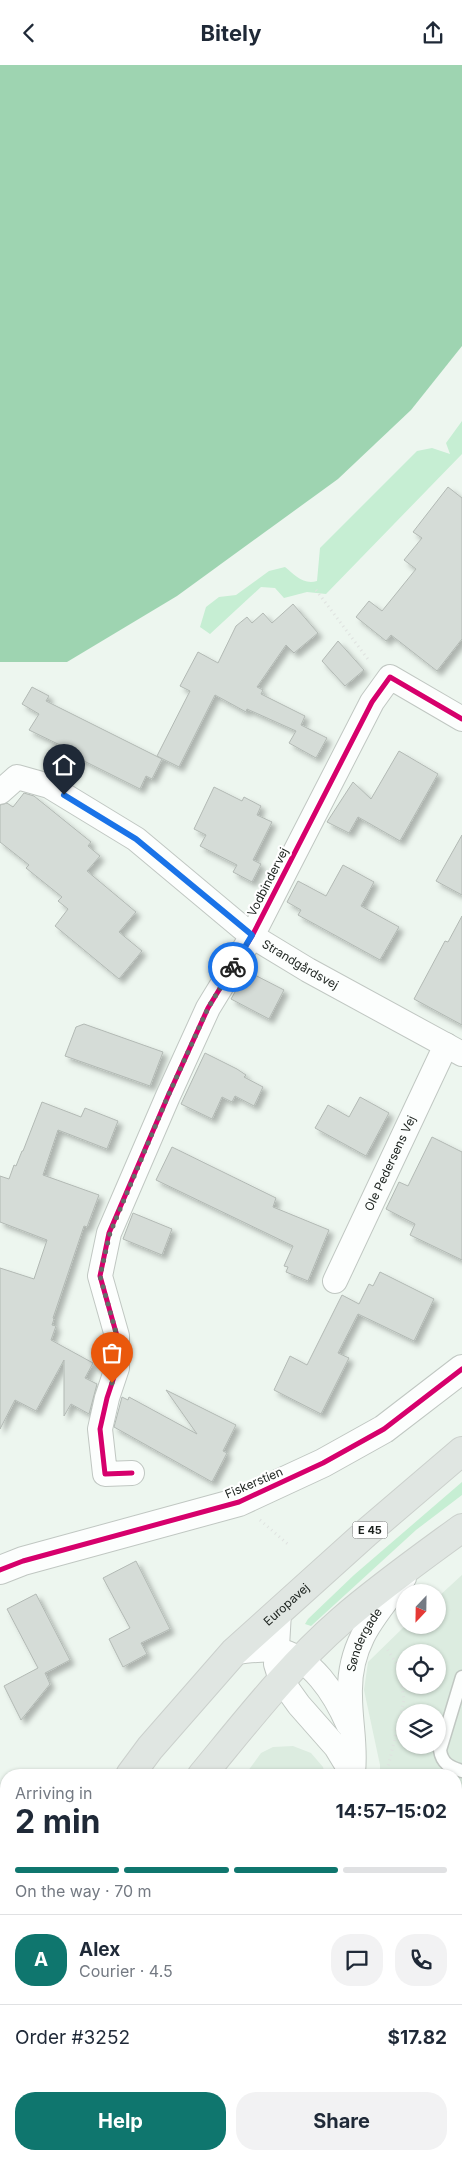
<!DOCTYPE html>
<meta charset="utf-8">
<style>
body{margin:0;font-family:Inter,sans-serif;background:#f2f2f3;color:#1f2937;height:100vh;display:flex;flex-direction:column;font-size:19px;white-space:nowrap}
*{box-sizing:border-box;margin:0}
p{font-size:16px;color:#747a83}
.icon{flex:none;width:28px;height:28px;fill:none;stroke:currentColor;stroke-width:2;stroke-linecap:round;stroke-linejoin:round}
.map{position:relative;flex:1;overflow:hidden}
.details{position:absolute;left:0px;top:1704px;width:462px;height:391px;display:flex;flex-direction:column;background:#fff;border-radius:20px 20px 0 0;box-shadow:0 1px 4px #0004}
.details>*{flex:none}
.needle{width:32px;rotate:202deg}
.fabs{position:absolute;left:396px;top:1519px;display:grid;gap:10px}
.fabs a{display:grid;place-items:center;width:50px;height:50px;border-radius:50%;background:#fff;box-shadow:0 1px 4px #0004;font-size:25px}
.pin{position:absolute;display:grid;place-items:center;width:42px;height:42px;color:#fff;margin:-51px -21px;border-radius:50% 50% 50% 0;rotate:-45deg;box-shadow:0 0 5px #0007}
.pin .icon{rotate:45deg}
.courier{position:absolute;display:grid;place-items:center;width:50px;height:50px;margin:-25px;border:4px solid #1a73e8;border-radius:50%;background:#fff;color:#222;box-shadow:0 1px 6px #0007}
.head em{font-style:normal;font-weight:700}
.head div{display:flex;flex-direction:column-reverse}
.head{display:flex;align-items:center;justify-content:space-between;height:85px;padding:0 15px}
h1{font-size:32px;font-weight:700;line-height:38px}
.bar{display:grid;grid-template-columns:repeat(4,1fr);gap:8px 5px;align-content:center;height:60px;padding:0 15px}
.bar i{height:6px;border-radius:4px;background:#e0e1e3}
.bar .on{background:#0f766e}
.bar p{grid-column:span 4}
.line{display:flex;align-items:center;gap:12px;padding:0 15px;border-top:1px solid #e0e1e3}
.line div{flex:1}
.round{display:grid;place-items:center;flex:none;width:52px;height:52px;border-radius:20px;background:#f2f2f3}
.button{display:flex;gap:10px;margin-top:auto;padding:10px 15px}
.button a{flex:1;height:58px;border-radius:20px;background:#0f766e;color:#fff;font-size:20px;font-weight:700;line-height:58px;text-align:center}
.button a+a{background:#f2f2f3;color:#1f2937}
header{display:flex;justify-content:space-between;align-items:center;height:65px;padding:0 15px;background:#fff;font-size:22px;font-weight:700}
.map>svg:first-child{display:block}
.built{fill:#dcece0;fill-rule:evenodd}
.grass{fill:#c6eed3}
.water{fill:#9ed4b1}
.building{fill:#d5dcd7;stroke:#b2b9b4;filter:url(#shadow)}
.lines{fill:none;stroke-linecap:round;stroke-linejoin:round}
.service-casing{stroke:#c0c7c2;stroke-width:15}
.minor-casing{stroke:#c0c7c2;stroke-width:26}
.tertiary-casing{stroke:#c0c7c2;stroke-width:30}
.primary-casing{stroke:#cbd0cc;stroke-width:30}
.path{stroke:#dfe2e0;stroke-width:3;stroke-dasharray:1 4;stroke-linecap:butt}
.service{stroke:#fcfefd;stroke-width:12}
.minor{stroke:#fcfefd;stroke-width:24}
.tertiary{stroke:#fcfefd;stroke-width:28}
.primary{stroke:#e0e6e2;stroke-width:28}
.cycleway-casing{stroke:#fff;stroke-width:8}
.cycleway{stroke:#d6006c;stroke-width:5}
.done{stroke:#656c67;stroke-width:5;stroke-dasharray:0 9}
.route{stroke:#1a73e8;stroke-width:6}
.labels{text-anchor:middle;stroke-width:4.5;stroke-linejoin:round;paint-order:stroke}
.shield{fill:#fff;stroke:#606462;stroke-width:1}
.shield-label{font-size:11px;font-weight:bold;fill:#1c221e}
.street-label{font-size:12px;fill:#1c221e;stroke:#fff}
</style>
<header><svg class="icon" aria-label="back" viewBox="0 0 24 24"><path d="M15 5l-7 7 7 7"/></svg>Bitely<svg class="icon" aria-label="share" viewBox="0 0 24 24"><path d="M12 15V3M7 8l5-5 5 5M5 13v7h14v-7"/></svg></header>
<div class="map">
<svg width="462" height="2094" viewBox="0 0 462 2094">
<defs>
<filter id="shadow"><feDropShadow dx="4.5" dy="4.5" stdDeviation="2.5" flood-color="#0004"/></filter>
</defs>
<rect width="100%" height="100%" fill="#edf6ef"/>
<!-- built -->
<g class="built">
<path d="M462 1510V1978L457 1996 462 1998V2094H297L298 2089H456V1710H380V1700L364 1625 368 1597 406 1560H438V1532ZM405 1588H438V1620H405ZM405 1648H438V1680H405Z"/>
<polygon points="293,1681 311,1688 323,1702 325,1710 245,1710 261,1688 273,1682"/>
<polygon points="6,2069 6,2089 245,2089 243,2094 0,2094 0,2081"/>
</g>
<!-- grass -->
<g class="grass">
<path d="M462 356V389L326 529 307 527 284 533 275 523 261 522 210 569 200 562 206 542 219 532 236 530 269 506 285 502C295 510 303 520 317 516L320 483 417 386 432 383 450 389 446 378Z"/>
<polygon points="462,1417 462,1430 416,1465 311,1561 305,1559 308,1554 354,1510"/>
</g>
<!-- water -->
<polygon class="water" points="0,0 462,0 462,281 411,345 338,414 177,531 67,597 0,597"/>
<!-- building -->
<g class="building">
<polygon points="448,422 462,433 462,574 437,606 391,570 386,576 356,552 369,536 382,546 416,504 404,495 422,473 413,467"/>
<polygon points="293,539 318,568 294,588 286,580 257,622 263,625 261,629 305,651 301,660 327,673 316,693 289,678 296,666 247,644 246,647 215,630 179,702 157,691 190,626 180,621 198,587 218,598 236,561 247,552 252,558 263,548 272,558"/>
<polygon points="338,576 364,605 345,621 322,596"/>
<polygon points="32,622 49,631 46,636 162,694 152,714 146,711 140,724 60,684 62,681 29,665 39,649 22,639"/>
<polygon points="399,686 438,709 400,776 358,752 349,768 327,757 353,717 371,734"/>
<polygon points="214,722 242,736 244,732 261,741 257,750 272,757 253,795 261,799 252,817 233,807 237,800 200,781 206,770 194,764"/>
<polygon points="24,728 34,731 91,777 88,781 100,791 87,806 136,847 119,867 142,886 119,914 55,861 68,844 58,836 62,832 26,803 29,800 0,777 0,740 7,738 13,742"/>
<polygon points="462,770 462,830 436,816"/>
<polygon points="343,800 374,817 361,841 399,862 380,895 298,850 301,845 287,837 298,816 326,831"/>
<polygon points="462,851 462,960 414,934 445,876 448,877"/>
<polygon points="247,906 284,925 269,954 231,934"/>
<polygon points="84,959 163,987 150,1021 65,991 76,962"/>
<polygon points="205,988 237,1004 246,1010 244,1012 263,1022 254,1041 235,1031 232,1037 222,1032 212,1054 181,1039"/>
<polygon points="360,1032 389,1048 366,1091 315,1063 328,1040 349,1052"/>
<polygon points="42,1037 81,1052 85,1043 118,1056 107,1084 58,1065 43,1110 99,1130 87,1162 84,1161 53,1253 54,1254 52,1260 56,1261 51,1275 93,1298 85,1313 97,1319 89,1349 71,1339 64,1351 64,1295 36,1346 15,1335 0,1364 0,1203 34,1214 47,1175 0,1157 0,1111 9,1114 14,1100 16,1101 22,1086 23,1086"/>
<polygon points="432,1072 462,1087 462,1195 410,1170 415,1159 386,1144 399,1117 408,1121"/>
<polygon points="172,1082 276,1133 273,1142 329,1165 308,1216 286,1207 288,1202 284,1201 293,1181 156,1115"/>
<polygon points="133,1148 172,1164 162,1190 123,1174"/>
<polygon points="380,1207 434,1234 414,1276 358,1249 338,1288 349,1293 321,1349 274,1325 290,1291 307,1300 342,1230 359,1239 369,1219 373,1221"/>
<polygon points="166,1325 236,1360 223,1386 227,1388 212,1417 114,1362 122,1332 128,1335 129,1332 197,1369"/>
<polygon points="136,1496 170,1564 141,1578 147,1589 123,1602 109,1574 130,1563 103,1513"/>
<polygon points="36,1529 70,1595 45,1608 50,1619 21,1655 4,1621 38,1603 7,1544"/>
</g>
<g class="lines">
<defs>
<g id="service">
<path d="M462 1612 440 1685C442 1699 450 1702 462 1706"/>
<polyline points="35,2094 38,2089"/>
<polyline points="208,2094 209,2089"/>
</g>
<g id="minor">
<path id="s1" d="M0 727 17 712 49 721 136 774 252 871 308 905 462 989"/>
<path id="s2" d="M335 1216 446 980"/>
<polyline points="132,1408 105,1409 100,1364 107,1333 117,1303 117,1271 100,1211 109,1168 168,1031 208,943 252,871 372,637 390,612 462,654"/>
<polyline points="279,1547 276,1599 281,1615 299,1640 336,1682 353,1710"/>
<path d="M234 1587C248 1586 264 1583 277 1585 312 1592 335 1629 348 1659"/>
<path id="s3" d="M353 1707C356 1681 350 1657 350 1631 348 1579 374 1551 404 1513"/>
<polyline points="456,1759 462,1760"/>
<polyline points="420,2089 428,2094"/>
<polyline points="268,2094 269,2089"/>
</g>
<polyline id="tertiary" points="0,1505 23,1496 239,1437 323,1398 384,1364 462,1304"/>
<g id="primary">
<path id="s4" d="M130 1710 150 1683 234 1587 366 1468 462 1386"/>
<path d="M202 1710C246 1657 289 1601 342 1555 380 1522 421 1493 462 1463"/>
<polyline points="0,1901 6,1891"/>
<polyline points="0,2007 6,1995"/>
</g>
</defs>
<!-- service casing -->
<use href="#service" class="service-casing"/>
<!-- minor casing -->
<use href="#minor" class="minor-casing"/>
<!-- tertiary casing -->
<use href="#tertiary" class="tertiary-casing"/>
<!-- primary casing -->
<use href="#primary" class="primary-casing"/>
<!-- path -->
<g class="path">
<polyline points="316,525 370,597"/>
<polyline points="260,1455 290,1481"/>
<polyline points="386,1710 404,1635 399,1603 386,1582"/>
</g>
<!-- service -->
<use href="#service" class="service"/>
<!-- minor -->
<use href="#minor" class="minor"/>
<!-- tertiary -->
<use href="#tertiary" class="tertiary"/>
<!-- primary -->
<use href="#primary" class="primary"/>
<defs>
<g id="cycleway">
<polyline points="132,1408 105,1409 100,1364 107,1333 117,1303 117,1271 100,1211 109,1168 168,1031 208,943 252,871 372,637 390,612 462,654"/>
<polyline points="0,1505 23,1496 239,1437 323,1398 384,1364 462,1304"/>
</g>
</defs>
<!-- cycleway casing -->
<use href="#cycleway" class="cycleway-casing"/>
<!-- cycleway -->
<use href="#cycleway" class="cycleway"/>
</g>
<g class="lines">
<!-- done -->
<polyline class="done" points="112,1318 117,1303 117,1271 100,1211 110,1168 168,1031 208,943 233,902"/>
<!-- route -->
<polyline class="route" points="64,730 136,774 252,870 233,902"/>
</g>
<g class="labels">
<!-- shield labels -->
<rect class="shield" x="352.5" y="1456.5" width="35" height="17" rx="4"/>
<g class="shield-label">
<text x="370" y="1469">E 45</text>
</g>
<!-- street labels -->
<g class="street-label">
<text transform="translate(268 817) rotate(-63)" y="4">Vodbindervej</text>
<text dy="4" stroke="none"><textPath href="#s1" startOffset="365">Strandgårdsvej</textPath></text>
<text dy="4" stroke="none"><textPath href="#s2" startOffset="130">Ole Pedersens Vej</textPath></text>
<text transform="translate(254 1418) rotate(-23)" y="4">Fiskerstien</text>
<text dy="4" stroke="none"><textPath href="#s4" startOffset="232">Europavej</textPath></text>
<text dy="4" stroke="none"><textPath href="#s3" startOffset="135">Søndergade</textPath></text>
</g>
</g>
</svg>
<div class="fabs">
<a><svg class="needle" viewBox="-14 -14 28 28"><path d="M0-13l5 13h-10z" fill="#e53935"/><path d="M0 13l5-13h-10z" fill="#747a83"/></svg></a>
<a><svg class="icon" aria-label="locate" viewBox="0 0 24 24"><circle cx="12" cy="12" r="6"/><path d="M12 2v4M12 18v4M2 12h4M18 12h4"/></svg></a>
<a><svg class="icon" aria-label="layers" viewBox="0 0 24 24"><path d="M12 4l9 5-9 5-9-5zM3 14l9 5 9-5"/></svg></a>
</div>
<div class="pin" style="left:112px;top:1318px;background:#ea580c"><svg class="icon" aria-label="bag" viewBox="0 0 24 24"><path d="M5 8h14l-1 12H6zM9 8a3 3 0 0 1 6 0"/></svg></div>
<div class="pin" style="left:64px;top:730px;background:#1f2937"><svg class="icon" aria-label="home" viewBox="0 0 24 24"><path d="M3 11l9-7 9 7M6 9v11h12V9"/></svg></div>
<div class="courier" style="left:233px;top:902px"><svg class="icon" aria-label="bike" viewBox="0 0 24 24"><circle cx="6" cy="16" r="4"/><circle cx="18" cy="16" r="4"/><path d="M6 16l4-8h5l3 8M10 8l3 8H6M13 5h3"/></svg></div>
<section class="details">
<div class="head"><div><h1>2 min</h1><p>Arriving in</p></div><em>14:57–15:02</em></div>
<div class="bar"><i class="on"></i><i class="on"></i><i class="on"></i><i></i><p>On the way · 70 m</p></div>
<div class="line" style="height:90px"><b class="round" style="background:#0f766e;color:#fff">A</b><div><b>Alex</b><p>Courier · 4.5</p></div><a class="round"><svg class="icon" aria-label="chat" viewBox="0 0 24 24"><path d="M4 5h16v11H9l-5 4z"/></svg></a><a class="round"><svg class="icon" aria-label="phone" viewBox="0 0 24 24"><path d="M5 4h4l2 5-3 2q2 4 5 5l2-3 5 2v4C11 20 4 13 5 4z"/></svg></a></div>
<div class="line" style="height:65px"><div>Order #3252</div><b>$17.82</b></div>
<div class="button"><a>Help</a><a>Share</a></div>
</section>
</div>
